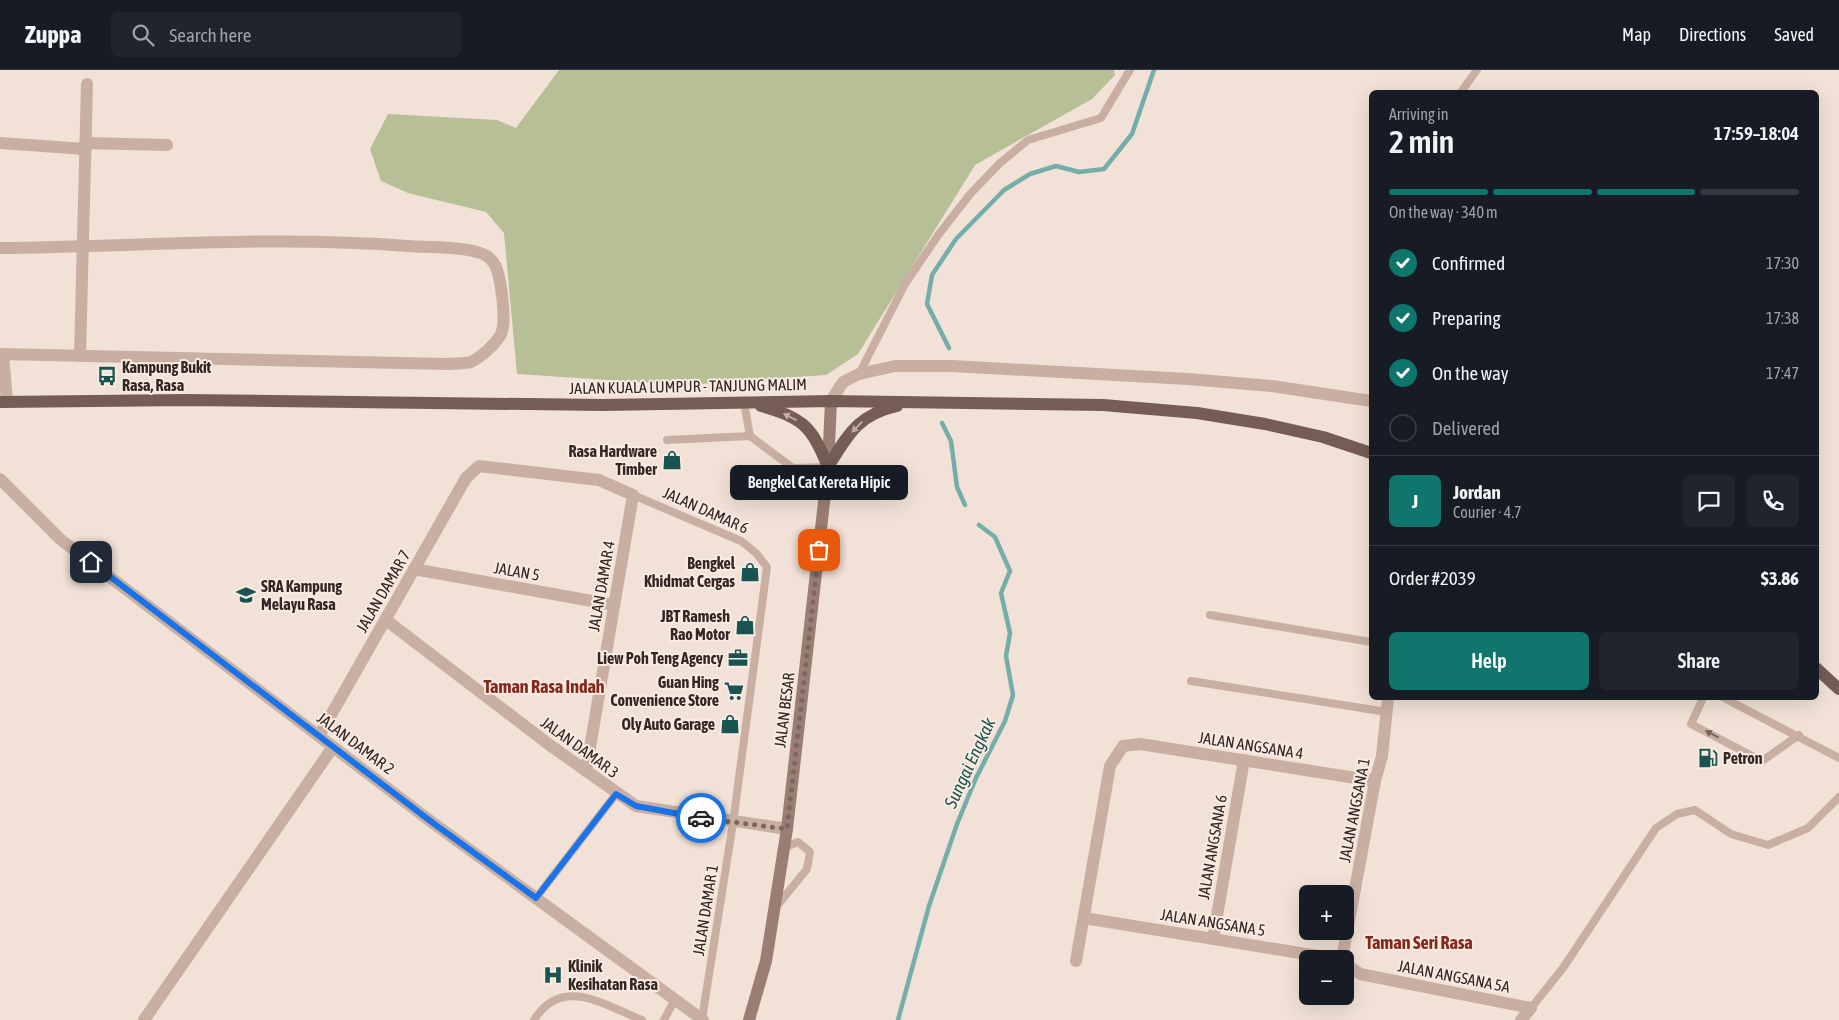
<!DOCTYPE html>
<meta charset="utf-8">
<style>
body{margin:0;font-family:"Asap Condensed",sans-serif;background:#20242c;color:#f1f3f6;height:100vh;display:flex;flex-direction:column;font-size:19px;white-space:nowrap}
*{box-sizing:border-box;margin:0}
p{font-size:16px;color:#9ea1a6}
.icon{flex:none;width:28px;height:28px;fill:none;stroke:currentColor;stroke-width:2;stroke-linecap:round;stroke-linejoin:round}
.map{position:relative;flex:1;overflow:hidden}
.details{position:absolute;left:1369px;top:20px;width:450px;height:610px;display:flex;flex-direction:column;background:#171b24;border-radius:8px;box-shadow:0 5px 20px #0002}
.details>*{flex:none}
.fabs{position:absolute;left:1299px;top:815px;display:grid;gap:10px}
.fabs a{display:grid;place-items:center;width:55px;height:55px;border-radius:8px;background:#171b24;box-shadow:0 5px 20px #0002;font-size:25px}
.pin{position:absolute;display:grid;place-items:center;width:42px;height:42px;color:#fff;margin:-21px;border-radius:10px;box-shadow:0 2px 8px #0006}
.courier{position:absolute;display:grid;place-items:center;width:50px;height:50px;margin:-25px;border:4px solid #1a73e8;border-radius:50%;background:#fff;color:#222;box-shadow:0 1px 6px #0007}
.bubble{position:absolute;height:35px;border-radius:8px;background:#171b24;box-shadow:0 5px 20px #0002;font-size:16px;font-weight:600;line-height:35px;text-align:center}
.head em{font-style:normal;font-weight:600}
.head div{display:flex;flex-direction:column-reverse}
.head{display:flex;align-items:center;justify-content:space-between;height:85px;padding:0 20px}
h1{font-size:32px;font-weight:600;line-height:38px}
.bar{display:grid;grid-template-columns:repeat(4,1fr);gap:8px 5px;align-content:center;height:60px;padding:0 20px}
.bar i{height:6px;border-radius:4px;background:#363941}
.bar .current{background:#0f766e}
.bar p{grid-column:span 4}
.line{display:flex;align-items:center;gap:12px;padding:0 20px;border-top:1px solid #363941}
.line div{flex:1}
.round{display:grid;place-items:center;flex:none;width:52px;height:52px;border-radius:8px;background:#20242c}
ol{padding:0 20px;list-style:none}
li{display:flex;align-items:center;gap:15px;height:55px}
li p{margin-inline-start:auto}
li .icon{padding:5px;border-radius:50%;background:#0f766e;color:#fff;stroke-width:4}
li:last-child{color:#9ea1a6}
li i{width:28px;height:28px;border:2px solid #363941;border-radius:50%}
.action{display:flex;gap:10px;margin-top:auto;padding:10px 20px}
.action a{flex:1;height:58px;border-radius:8px;background:#0f766e;color:#fff;font-size:20px;font-weight:600;line-height:58px;text-align:center}
.action a+a{background:#20242c;color:#f1f3f6}
header{display:flex;align-items:center;gap:30px;box-sizing:border-box;height:70px;padding:0 25px;background:#171b24;border-bottom:1px solid #363941}
header strong{font-size:24px}
nav{display:flex;gap:28px;margin-inline-start:auto;font-size:18px}
.search{width:350px;height:45px;background:#20242c;display:flex;align-items:center;gap:12px;box-sizing:border-box;padding:0 18px;border-radius:8px;color:#9ea1a6;font-size:19px}
.map>svg:first-child{display:block}
.green{fill:#b7bf96}
.lines{fill:none;stroke-linecap:round;stroke-linejoin:round}
.stream{stroke:#75aea9;stroke-width:4.5}
.lane{stroke:#c8afa2;stroke-width:8}
.street{stroke:#c8afa2;stroke-width:12}
.secondary{stroke:#9c7d74;stroke-width:12}
.primary{stroke:#755c55;stroke-width:12}
.oneway{fill:#beaba3}
.oneway2{fill:#76645d}
.done{stroke:#766862;stroke-width:5;stroke-dasharray:0 9}
.route{stroke:#1a73e8;stroke-width:6}
.labels{text-anchor:middle;stroke-width:4;stroke-linejoin:round;paint-order:stroke}
.poi-label{font-size:16px;font-weight:bold;fill:#332724;stroke:#f9ebe2;text-anchor:end}
.street-label{font-size:16px;fill:#332724;stroke:#f9ebe2}
.neighbourhood-label{font-size:18px;font-weight:bold;fill:#82291d;stroke:#f9ebe2}
.water-label{font-size:18px;font-style:italic;fill:#1a5451;stroke:#f9ebe2}
</style>
<header>
<strong>Zuppa</strong>
<div class="search"><svg class="icon" aria-label="search" viewBox="0 0 24 24"><circle cx="10" cy="10" r="6"/><path d="M15 15l6 6"/></svg>Search here</div>
<nav><a>Map</a><a>Directions</a><a>Saved</a></nav>
</header>
<div class="map">
<svg width="1839" height="950" viewBox="0 0 1839 950">
<rect width="100%" height="100%" fill="#f1e1d6"/>
<!-- green -->
<polygon class="green" points="559,0 1114,0 1115,5 1092,29 975,95 858,284 826,305 685,315 517,304 504,163 486,142 408,123 381,111 370,79 388,44 497,50 516,58"/>
<g class="lines">
<!-- stream -->
<g class="stream">
<polyline points="949,278 927,234 932,205 956,169 1004,120 1030,104 1056,96 1079,102 1104,99 1132,64 1154,0"/>
<polyline points="942,353 951,371 957,417 965,435"/>
<polyline points="898,950 929,836 957,754 976,708 1005,651 1013,625 1006,586 1010,563 1001,523 1010,501 995,467 979,455"/>
</g>
<!-- lane -->
<g class="lane">
<polyline points="1461,22 1477,0"/>
<polyline points="859,304 905,214 939,164 971,123 1000,93 1028,70 1101,48 1130,0"/>
<polyline points="744,332 750,366"/>
<polyline points="667,370 750,366 793,398 828,397"/>
<polyline points="633,425 741,471 756,483 767,497 733,753 702,949"/>
<polyline points="1210,545 1371,572"/>
<polyline points="1191,611 1387,642"/>
<polyline points="1703,628 1691,654 1762,691 1799,665"/>
<polyline points="1724,628 1839,688"/>
<polyline points="536,828 616,724"/>
<polyline points="776,837 807,799 810,782 798,772 783,778"/>
<polyline points="1531,938 1563,898 1656,758 1677,744 1695,740 1731,764 1768,775 1808,758 1839,727"/>
<path d="M534 950C562 905 604 935 642 950"/>
<polyline points="664,950 675,929"/>
</g>
<!-- street -->
<g class="street">
<polyline points="0,73 85,79"/>
<polyline points="85,73 167,75"/>
<path d="M0 178C136 177 272 165 408 176 429 178 464 176 483 184 488 186 493 191 496 197 501 210 507 251 501 264 496 274 481 287 471 292 464 294 455 293 448 294L0 284"/>
<polyline points="3,284 7,332"/>
<polyline points="80,286 87,14"/>
<polyline points="831,331 843,312 859,304 895,296 952,296 1188,309 1272,316 1371,331"/>
<polyline points="0,409 60,469 433,753 703,950"/>
<polyline points="414,499 614,535"/>
<polyline points="386,550 551,676 636,736 787,759"/>
<polyline points="319,666 466,408 479,396 599,410 633,425 586,701"/>
<polyline points="1084,848 1337,889"/>
<polyline points="1213,869 1244,690"/>
<polyline points="1342,889 1375,711 1382,686 1388,628"/>
<polyline points="1076,891 1110,696 1123,676 1140,674 1375,711"/>
<polyline points="1345,893 1360,904 1531,938 1521,950"/>
<polyline points="144,950 333,677"/>
</g>
<!-- secondary -->
<polyline class="secondary" points="749,950 766,891 787,759 828,397 831,331"/>
<!-- primary -->
<g class="primary">
<polyline points="0,332 186,330 604,335 831,331 1103,335 1197,343 1265,354 1323,367 1371,383"/>
<path d="M761 336C803 347 813 358 828 397"/>
<path d="M828 397C848 365 857 345 897 336"/>
<polyline points="1816,598 1839,619"/>
</g>
</g>
<!-- one-way arrows -->
<defs><path id="oneway-solid" d="M-6-.8H1V-3.2L6.5 0L1 3.2V.8H-6Z" transform="scale(1.25)"/></defs>
<g class="oneway">
<use href="#oneway-solid" transform="translate(790 347) rotate(-153)"/>
<use href="#oneway-solid" transform="translate(857 357) rotate(135)"/>
</g>
<use class="oneway2" href="#oneway-solid" transform="translate(1712 664) rotate(-152)"/>
<g class="lines">
<!-- done -->
<polyline class="done" points="701,748 787,759 819,480"/>
<!-- route -->
<polyline class="route" points="91,492 433,753 536,828 616,724 636,736 701,748"/>
</g>
<!-- icons -->
<defs>
<symbol id="bus-bare" viewBox="-9 -9 18 18"><path d="M-5-6H5V4H4V6H2V4H-2V6H-4V4H-5ZM-3.5-4V0h7V-4ZM-3.5 1.2v1.5H-2V1.2ZM2 1.2v1.5H3.5V1.2Z" fill="#1a5451" stroke="#f9ebe2" stroke-width="2.5" paint-order="stroke"/></symbol>
<symbol id="shop-bare" viewBox="-9 -9 18 18"><path d="M-5-2.5h2.3a2.7 3.5 0 0 1 5.4 0H5L5.5 6h-11ZM-1.5-2.5h3a1.5 2.3 0 0 0-3 0Z" fill="#1a5451" stroke="#f9ebe2" stroke-width="2.5" paint-order="stroke"/></symbol>
<symbol id="school-bare" viewBox="-9 -9 18 18"><path d="M0-5L7-2L0 1L-7-2ZM-4 1L0 2.5L4 1V4Q0 6-4 4Z" fill="#1a5451" stroke="#f9ebe2" stroke-width="2.5" paint-order="stroke"/></symbol>
<symbol id="office-bare" viewBox="-9 -9 18 18"><path d="M-6-3h4V-5.5h4V-3h4V5H-6ZM-1-4.5V-3h2v-1.5ZM-6 0V1H6V0Z" fill="#1a5451" stroke="#f9ebe2" stroke-width="2.5" paint-order="stroke"/></symbol>
<symbol id="supermarket-bare" viewBox="-9 -9 18 18"><path d="M-6-5.5h2.5l.6 2H6L4.5 2H-2.5L-4.4-4H-6ZM-1.5 3.2a1.3 1.3 0 1 0 .1 0ZM3 3.2a1.3 1.3 0 1 0 .1 0Z" fill="#1a5451" stroke="#f9ebe2" stroke-width="2.5" paint-order="stroke"/></symbol>
<symbol id="fuel-bare" viewBox="-9 -9 18 18"><path d="M-5.5-6h7V0h2V4h1.3V-2.5L3-4.5l.8-.8L6-3V5H2.5V1h-1V6h-7ZM-4.2-4.7v3.2H.2V-4.7Z" fill="#1a5451" stroke="#f9ebe2" stroke-width="2.5" paint-order="stroke"/></symbol>
<symbol id="hospital-bare" viewBox="-9 -9 18 18"><path d="M-5-5h3v3.5h4V-5h3V5h-3V1.5h-4V5h-3Z" fill="#1a5451" stroke="#f9ebe2" stroke-width="2.5" paint-order="stroke"/></symbol>
</defs>
<g fill-rule="evenodd">
<use href="#bus-bare" x="93" y="292" width="28" height="28"/>
<use href="#shop-bare" x="658" y="376" width="28" height="28"/>
<use href="#shop-bare" x="736" y="488" width="28" height="28"/>
<use href="#school-bare" x="232" y="511" width="28" height="28"/>
<use href="#shop-bare" x="731" y="541" width="28" height="28"/>
<use href="#office-bare" x="724" y="574" width="28" height="28"/>
<use href="#supermarket-bare" x="720" y="607" width="28" height="28"/>
<use href="#shop-bare" x="716" y="640" width="28" height="28"/>
<use href="#fuel-bare" x="1694" y="674" width="28" height="28"/>
<use href="#hospital-bare" x="539" y="891" width="28" height="28"/>
</g>
<g class="labels">
<!-- poi labels -->
<g class="poi-label">
<text x="122" y="303" text-anchor="start">Kampung Bukit<tspan x="122" dy="18">Rasa, Rasa</tspan></text>
<text x="657" y="387">Rasa Hardware<tspan x="657" dy="18">Timber</tspan></text>
<text x="735" y="499">Bengkel<tspan x="735" dy="18">Khidmat Cergas</tspan></text>
<text x="261" y="522" text-anchor="start">SRA Kampung<tspan x="261" dy="18">Melayu Rasa</tspan></text>
<text x="730" y="552">JBT Ramesh<tspan x="730" dy="18">Rao Motor</tspan></text>
<text x="723" y="594">Liew Poh Teng Agency</text>
<text x="719" y="618">Guan Hing<tspan x="719" dy="18">Convenience Store</tspan></text>
<text x="715" y="660">Oly Auto Garage</text>
<text x="1723" y="694" text-anchor="start">Petron</text>
<text x="568" y="902" text-anchor="start">Klinik<tspan x="568" dy="18">Kesihatan Rasa</tspan></text>
</g>
<!-- street labels -->
<g class="street-label">
<text transform="translate(688 316) rotate(-1)" y="6">JALAN KUALA LUMPUR - TANJUNG MALIM</text>
<text transform="translate(706 440) rotate(24)" y="6">JALAN DAMAR 6</text>
<text transform="translate(517 501) rotate(10)" y="6">JALAN 5</text>
<text transform="translate(601 516) rotate(-80)" y="6">JALAN DAMAR 4</text>
<text transform="translate(383 521) rotate(-60)" y="6">JALAN DAMAR 7</text>
<text transform="translate(784 640) rotate(-83)" y="6">JALAN BESAR</text>
<text transform="translate(356 673) rotate(37)" y="6">JALAN DAMAR 2</text>
<text transform="translate(1251 675) rotate(9)" y="6">JALAN ANGSANA 4</text>
<text transform="translate(580 677) rotate(36)" y="6">JALAN DAMAR 3</text>
<text transform="translate(1354 740) rotate(-79)" y="6">JALAN ANGSANA 1</text>
<text transform="translate(1212 777) rotate(-80)" y="6">JALAN ANGSANA 6</text>
<text transform="translate(705 840) rotate(-81)" y="6">JALAN DAMAR 1</text>
<text transform="translate(1213 852) rotate(9)" y="6">JALAN ANGSANA 5</text>
<text transform="translate(1454 906) rotate(11)" y="6">JALAN ANGSANA 5A</text>
</g>
<!-- neighbourhood labels -->
<g class="neighbourhood-label">
<text x="544" y="623">Taman Rasa Indah</text>
<text x="1419" y="879">Taman Seri Rasa</text>
</g>
<!-- water labels -->
<g class="water-label">
<text transform="translate(970 693) rotate(-65)" y="6">Sungai Engkak</text>
</g>
</g>
</svg>
<div class="fabs">
<a>+</a>
<a>−</a>
</div>
<div class="pin" style="left:819px;top:480px;background:#ea580c"><svg class="icon" aria-label="bag" viewBox="0 0 24 24"><path d="M5 8h14l-1 12H6zM9 8a3 3 0 0 1 6 0"/></svg></div>
<div class="pin" style="left:91px;top:492px;background:#1f2937"><svg class="icon" aria-label="home" viewBox="0 0 24 24"><path d="M3 11l9-7 9 7M6 9v11h12V9"/></svg></div>
<div class="courier" style="left:701px;top:748px"><svg class="icon" aria-label="car" viewBox="0 0 24 24"><path d="M5 17H2v-5l4-1 3-4h7l3 4 3 1v5h-3M9 17h6M6 11h13"/><circle cx="7" cy="17" r="2"/><circle cx="17" cy="17" r="2"/></svg></div>
<div class="bubble" style="left:730px;top:395px;width:178px">Bengkel Cat Kereta Hipic</div>
<section class="details">
<div class="head"><div><h1>2 min</h1><p>Arriving in</p></div><em>17:59–18:04</em></div>
<div class="bar"><i class="current"></i><i class="current"></i><i class="current"></i><i></i><p>On the way · 340 m</p></div>
<ol>
<li><svg class="icon" aria-label="check" viewBox="0 0 24 24"><path d="M5 12l5 5 9-10"/></svg>Confirmed<p>17:30</p></li>
<li><svg class="icon" aria-label="check" viewBox="0 0 24 24"><path d="M5 12l5 5 9-10"/></svg>Preparing<p>17:38</p></li>
<li><svg class="icon" aria-label="check" viewBox="0 0 24 24"><path d="M5 12l5 5 9-10"/></svg>On the way<p>17:47</p></li>
<li><i></i>Delivered</li>
</ol>
<div class="line" style="height:90px"><b class="round" style="background:#0f766e;color:#fff">J</b><div><b>Jordan</b><p>Courier · 4.7</p></div><a class="round"><svg class="icon" aria-label="chat" viewBox="0 0 24 24"><path d="M4 5h16v11H9l-5 4z"/></svg></a><a class="round"><svg class="icon" aria-label="phone" viewBox="0 0 24 24"><path d="M5 4h4l2 5-3 2q2 4 5 5l2-3 5 2v4C11 20 4 13 5 4z"/></svg></a></div>
<div class="line" style="height:65px"><div>Order #2039</div><b>$3.86</b></div>
<div class="action"><a>Help</a><a>Share</a></div>
</section>
</div>
